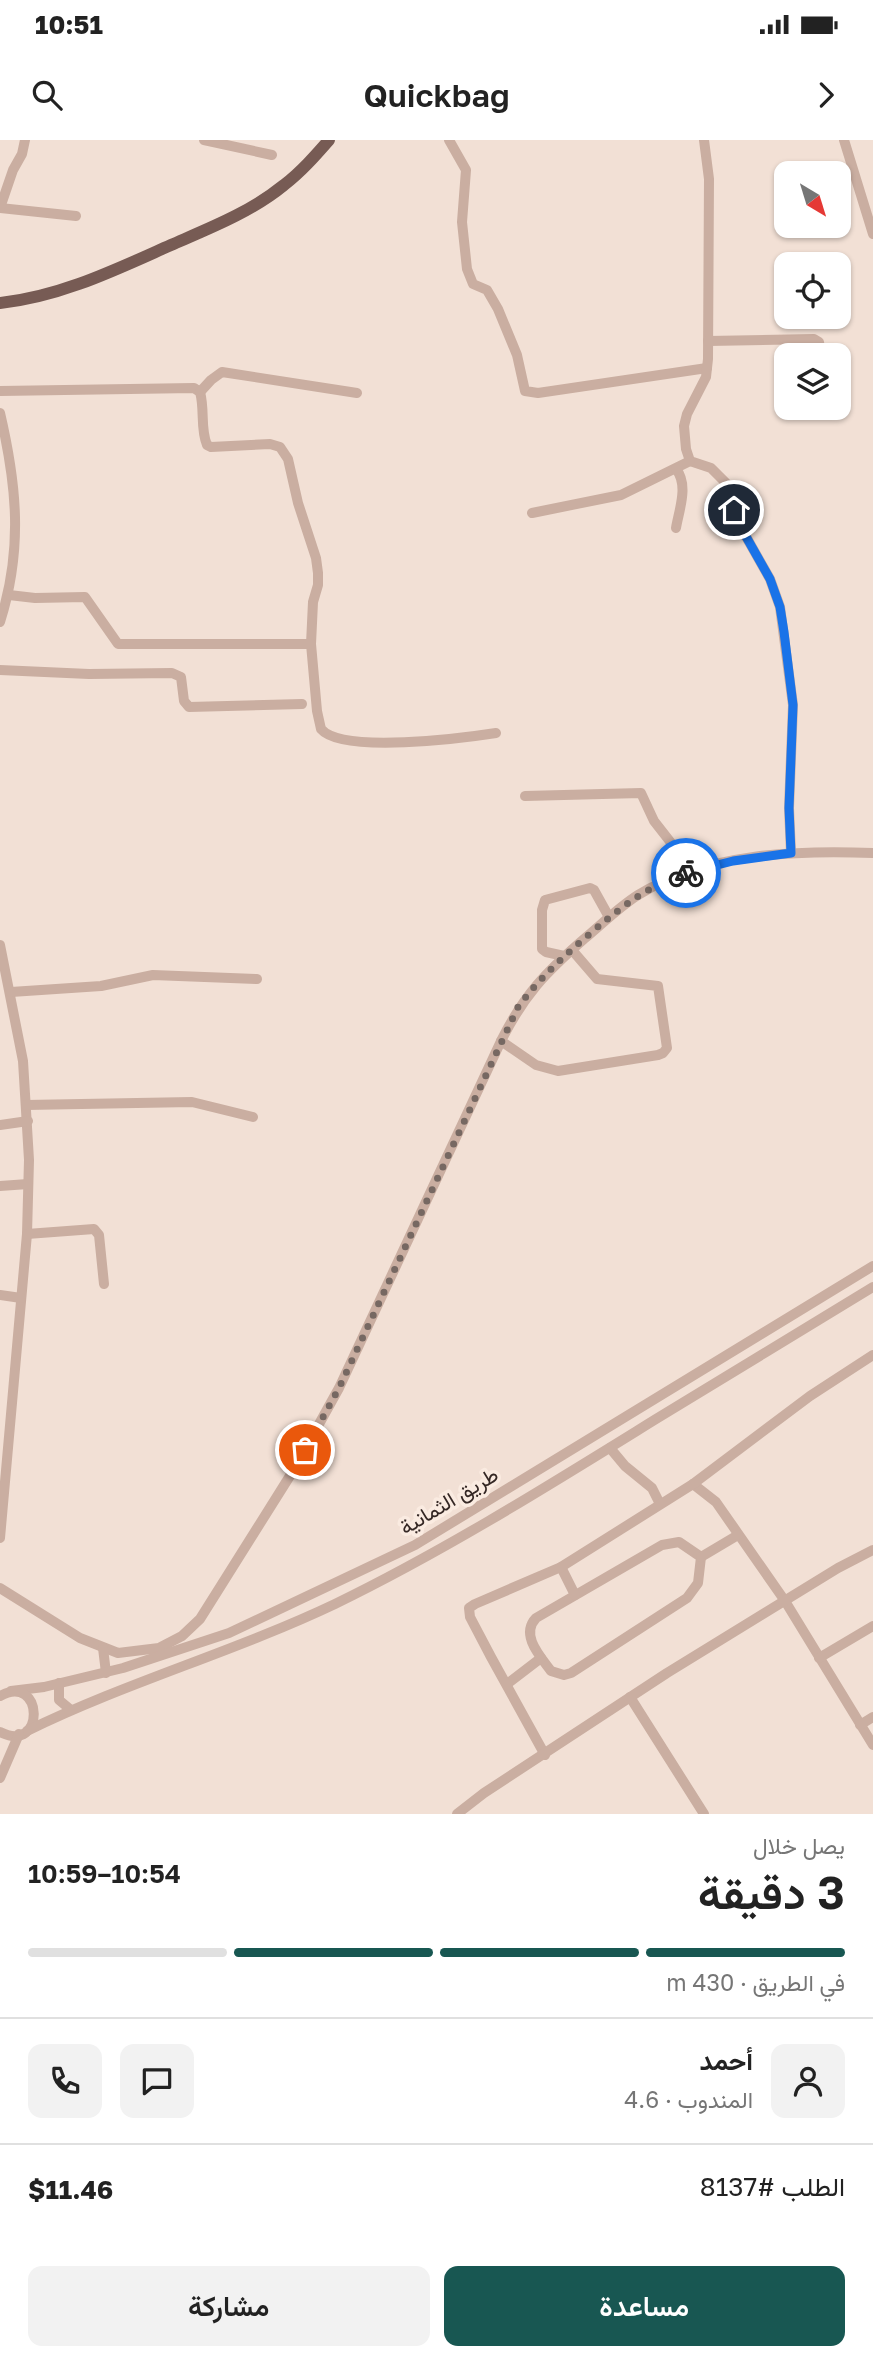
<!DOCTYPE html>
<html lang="ar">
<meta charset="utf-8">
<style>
body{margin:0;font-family:"Golos Text",Vazirmatn,sans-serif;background:#f2f2f2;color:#222;direction:rtl;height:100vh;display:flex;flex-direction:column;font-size:26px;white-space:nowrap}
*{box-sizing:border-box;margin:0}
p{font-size:23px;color:#767676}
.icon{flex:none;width:38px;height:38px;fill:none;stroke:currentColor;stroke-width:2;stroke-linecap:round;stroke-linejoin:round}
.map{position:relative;height:1674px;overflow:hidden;direction:ltr}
.side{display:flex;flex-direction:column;background:#fff;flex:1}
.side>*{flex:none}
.needle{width:46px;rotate:142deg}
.fabs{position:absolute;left:774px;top:21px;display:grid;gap:14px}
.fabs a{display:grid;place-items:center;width:77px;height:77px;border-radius:14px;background:#fff;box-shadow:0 2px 5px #0004;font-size:35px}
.pin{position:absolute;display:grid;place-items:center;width:60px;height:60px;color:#fff;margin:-30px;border:4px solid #fff;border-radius:50%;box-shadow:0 2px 7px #0007}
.courier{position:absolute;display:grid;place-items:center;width:70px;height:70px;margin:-35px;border:5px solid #1a73e8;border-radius:50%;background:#fff;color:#222;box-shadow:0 2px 9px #0007}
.headline em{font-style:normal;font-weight:600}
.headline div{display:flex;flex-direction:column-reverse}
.headline{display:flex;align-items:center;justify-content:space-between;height:119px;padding:0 28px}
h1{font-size:46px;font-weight:600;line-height:52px}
.bar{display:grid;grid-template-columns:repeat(4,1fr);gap:10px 7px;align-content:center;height:84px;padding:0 28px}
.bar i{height:9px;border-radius:5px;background:#e0e0e0}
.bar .on{background:#185752}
.bar p{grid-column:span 4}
.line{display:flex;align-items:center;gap:18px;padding:0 28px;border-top:2px solid #e0e0e0}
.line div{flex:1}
.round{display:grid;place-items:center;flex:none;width:74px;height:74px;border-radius:14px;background:#f2f2f2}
.action{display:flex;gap:14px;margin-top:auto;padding:14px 28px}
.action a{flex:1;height:80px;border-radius:14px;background:#185752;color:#fff;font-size:28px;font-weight:600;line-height:80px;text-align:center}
.action a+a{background:#f2f2f2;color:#222}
.status{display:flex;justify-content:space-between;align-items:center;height:49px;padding:0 35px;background:#fff;direction:ltr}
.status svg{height:19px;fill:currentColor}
header{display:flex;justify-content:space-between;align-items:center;height:91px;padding:0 28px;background:#fff;font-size:32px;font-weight:600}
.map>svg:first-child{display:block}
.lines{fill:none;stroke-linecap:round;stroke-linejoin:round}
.minor{stroke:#caaea1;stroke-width:10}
.major{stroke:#775b54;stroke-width:12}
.done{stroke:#766862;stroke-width:7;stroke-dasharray:0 12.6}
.route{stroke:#1a73e8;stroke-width:9}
.labels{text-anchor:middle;stroke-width:7;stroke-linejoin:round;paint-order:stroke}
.street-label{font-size:21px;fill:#342724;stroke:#faebe1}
</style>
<div class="status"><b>10:51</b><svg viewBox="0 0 49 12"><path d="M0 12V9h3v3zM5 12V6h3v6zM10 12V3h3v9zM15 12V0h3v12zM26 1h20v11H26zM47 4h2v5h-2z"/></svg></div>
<header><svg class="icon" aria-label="forward" viewBox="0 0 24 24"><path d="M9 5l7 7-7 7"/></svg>Quickbag<svg class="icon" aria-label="search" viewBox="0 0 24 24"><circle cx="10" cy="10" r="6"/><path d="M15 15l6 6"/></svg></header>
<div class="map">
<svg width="873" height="1674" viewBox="0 0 873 1674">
<rect width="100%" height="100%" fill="#f2e0d5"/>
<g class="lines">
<!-- minor -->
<g class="minor">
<polyline points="204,0 272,15"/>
<polyline points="449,0 466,30 462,82 467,129 473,144 487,150 498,169 517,215 525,251 538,253 707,228"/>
<polyline points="704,0 709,39 708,219 706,237 687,274 684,286 686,309 690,321 711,328 726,343 734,370 744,393 770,439 780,467 793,565 789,668 791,713"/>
<polyline points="844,0 873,94"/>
<polyline points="0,68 76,76"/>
<polyline points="0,68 13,30 22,14 25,0"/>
<polyline points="708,201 814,199 819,202 821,215"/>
<path d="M0 251 194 248 200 252C205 270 200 289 207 305L211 307 270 304 280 307 288 319 298 363 316 418 318 433V445L313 462 311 504 317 571 321 589C342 614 464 598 496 593"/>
<polyline points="200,252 211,240 222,232 357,253"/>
<path d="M0 273C17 346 23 409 0 482"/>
<polyline points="532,373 621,355 690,321"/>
<path d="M676 388C679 370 689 345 676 329"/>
<polyline points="9,455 35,458 85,457 118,504 311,504"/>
<polyline points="0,530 89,534 172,533 181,537 184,561 189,567 302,564"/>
<polyline points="525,656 641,653 654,681 672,704 688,733"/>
<polyline points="0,805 23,921 29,1020 27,1094 0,1398"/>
<polyline points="564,816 546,812 542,809 542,770 545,760 590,748 594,750 609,777"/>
<polyline points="11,852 101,846 153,835 257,839"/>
<polyline points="501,901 536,925 558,931 658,915 663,913 667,908 658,846 597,839 572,810"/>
<polyline points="26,965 192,962 253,977"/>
<polyline points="0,985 28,981"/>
<polyline points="0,1046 28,1044"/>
<polyline points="27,1094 94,1089 99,1095 104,1144"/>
<polyline points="0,1155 21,1158"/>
<polyline points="610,1308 625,1326 652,1348 660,1364"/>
<polyline points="693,1344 716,1362 785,1461 873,1605"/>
<path d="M679 1402 701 1417 698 1443 687 1458 571 1533 564 1535 551 1531C540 1516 520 1495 536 1478L662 1405Z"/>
<polyline points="701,1417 738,1395"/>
<polyline points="561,1427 575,1455"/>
<path d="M0 1448 80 1498 118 1513 159 1508 182 1496 200 1479 293 1331 339 1248 501 901C524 855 545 833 584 799 602 784 619 767 638 755 706 713 796 710 873 713"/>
<polyline points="103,1508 106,1533"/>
<polyline points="819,1518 873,1486"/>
<polyline points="59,1543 59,1560 71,1570"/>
<polyline points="507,1544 541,1518"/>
<polyline points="11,1551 44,1547 123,1528 229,1493 415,1405 873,1126"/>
<path d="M0 1556C44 1532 46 1615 0 1592"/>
<polyline points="630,1557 704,1674"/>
<polyline points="860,1585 873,1577"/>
<path d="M27 1591C127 1542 234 1512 335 1464 446 1410 551 1344 656 1279 728 1235 801 1191 873 1147"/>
<polyline points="545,1615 491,1517 470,1477 469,1468 475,1464 561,1427 693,1344 810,1256 873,1215"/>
<polyline points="0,1638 19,1594"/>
<polyline points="457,1674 484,1653 667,1533 838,1428 873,1410"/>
</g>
<!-- major -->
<path class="major" d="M0 163C60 157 117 129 171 105 210 88 251 72 284 45 301 32 315 16 329 0"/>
</g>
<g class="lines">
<!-- done -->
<path class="done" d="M305 1310 339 1248 518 867C538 840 561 819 586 797 619 769 645 747 686 733"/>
<!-- route -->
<polyline class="route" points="686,733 733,721 791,713 789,668 793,565 784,492 780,467 770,439 744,393 734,370"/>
</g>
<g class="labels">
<!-- street labels -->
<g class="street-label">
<text transform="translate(449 1361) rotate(-31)" y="7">طريق الثمانية</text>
</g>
</g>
</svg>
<div class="fabs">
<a><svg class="needle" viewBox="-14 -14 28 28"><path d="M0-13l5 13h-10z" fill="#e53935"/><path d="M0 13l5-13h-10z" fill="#767676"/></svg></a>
<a><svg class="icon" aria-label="locate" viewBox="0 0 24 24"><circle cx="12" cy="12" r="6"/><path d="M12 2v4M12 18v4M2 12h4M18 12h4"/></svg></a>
<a><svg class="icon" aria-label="layers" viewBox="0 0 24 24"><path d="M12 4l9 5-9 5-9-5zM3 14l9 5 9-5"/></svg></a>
</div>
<div class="pin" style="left:305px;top:1310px;background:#ea580c"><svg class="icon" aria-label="bag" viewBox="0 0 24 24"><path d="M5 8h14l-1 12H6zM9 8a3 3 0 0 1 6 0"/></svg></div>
<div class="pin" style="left:734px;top:370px;background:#1f2937"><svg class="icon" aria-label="home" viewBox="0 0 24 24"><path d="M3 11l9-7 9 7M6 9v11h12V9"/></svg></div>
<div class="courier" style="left:686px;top:733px"><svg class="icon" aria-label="bike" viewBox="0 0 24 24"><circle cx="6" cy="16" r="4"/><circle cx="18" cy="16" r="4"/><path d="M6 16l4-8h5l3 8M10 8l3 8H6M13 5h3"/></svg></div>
</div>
<section class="side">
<div class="headline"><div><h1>3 دقيقة</h1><p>يصل خلال</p></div><em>10:54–10:59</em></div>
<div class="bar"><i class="on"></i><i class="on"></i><i class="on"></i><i></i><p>في الطريق · 430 m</p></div>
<div class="line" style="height:126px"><a class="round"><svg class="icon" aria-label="person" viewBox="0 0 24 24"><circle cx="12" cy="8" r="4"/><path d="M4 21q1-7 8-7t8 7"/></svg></a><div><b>أحمد</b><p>المندوب · 4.6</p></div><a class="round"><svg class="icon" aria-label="chat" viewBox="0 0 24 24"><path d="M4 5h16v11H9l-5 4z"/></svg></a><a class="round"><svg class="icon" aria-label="phone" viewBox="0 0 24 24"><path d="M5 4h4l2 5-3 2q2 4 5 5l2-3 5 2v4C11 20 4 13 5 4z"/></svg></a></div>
<div class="line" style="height:91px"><div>الطلب #8137</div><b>$11.46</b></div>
<div class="action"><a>مساعدة</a><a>مشاركة</a></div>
</section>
